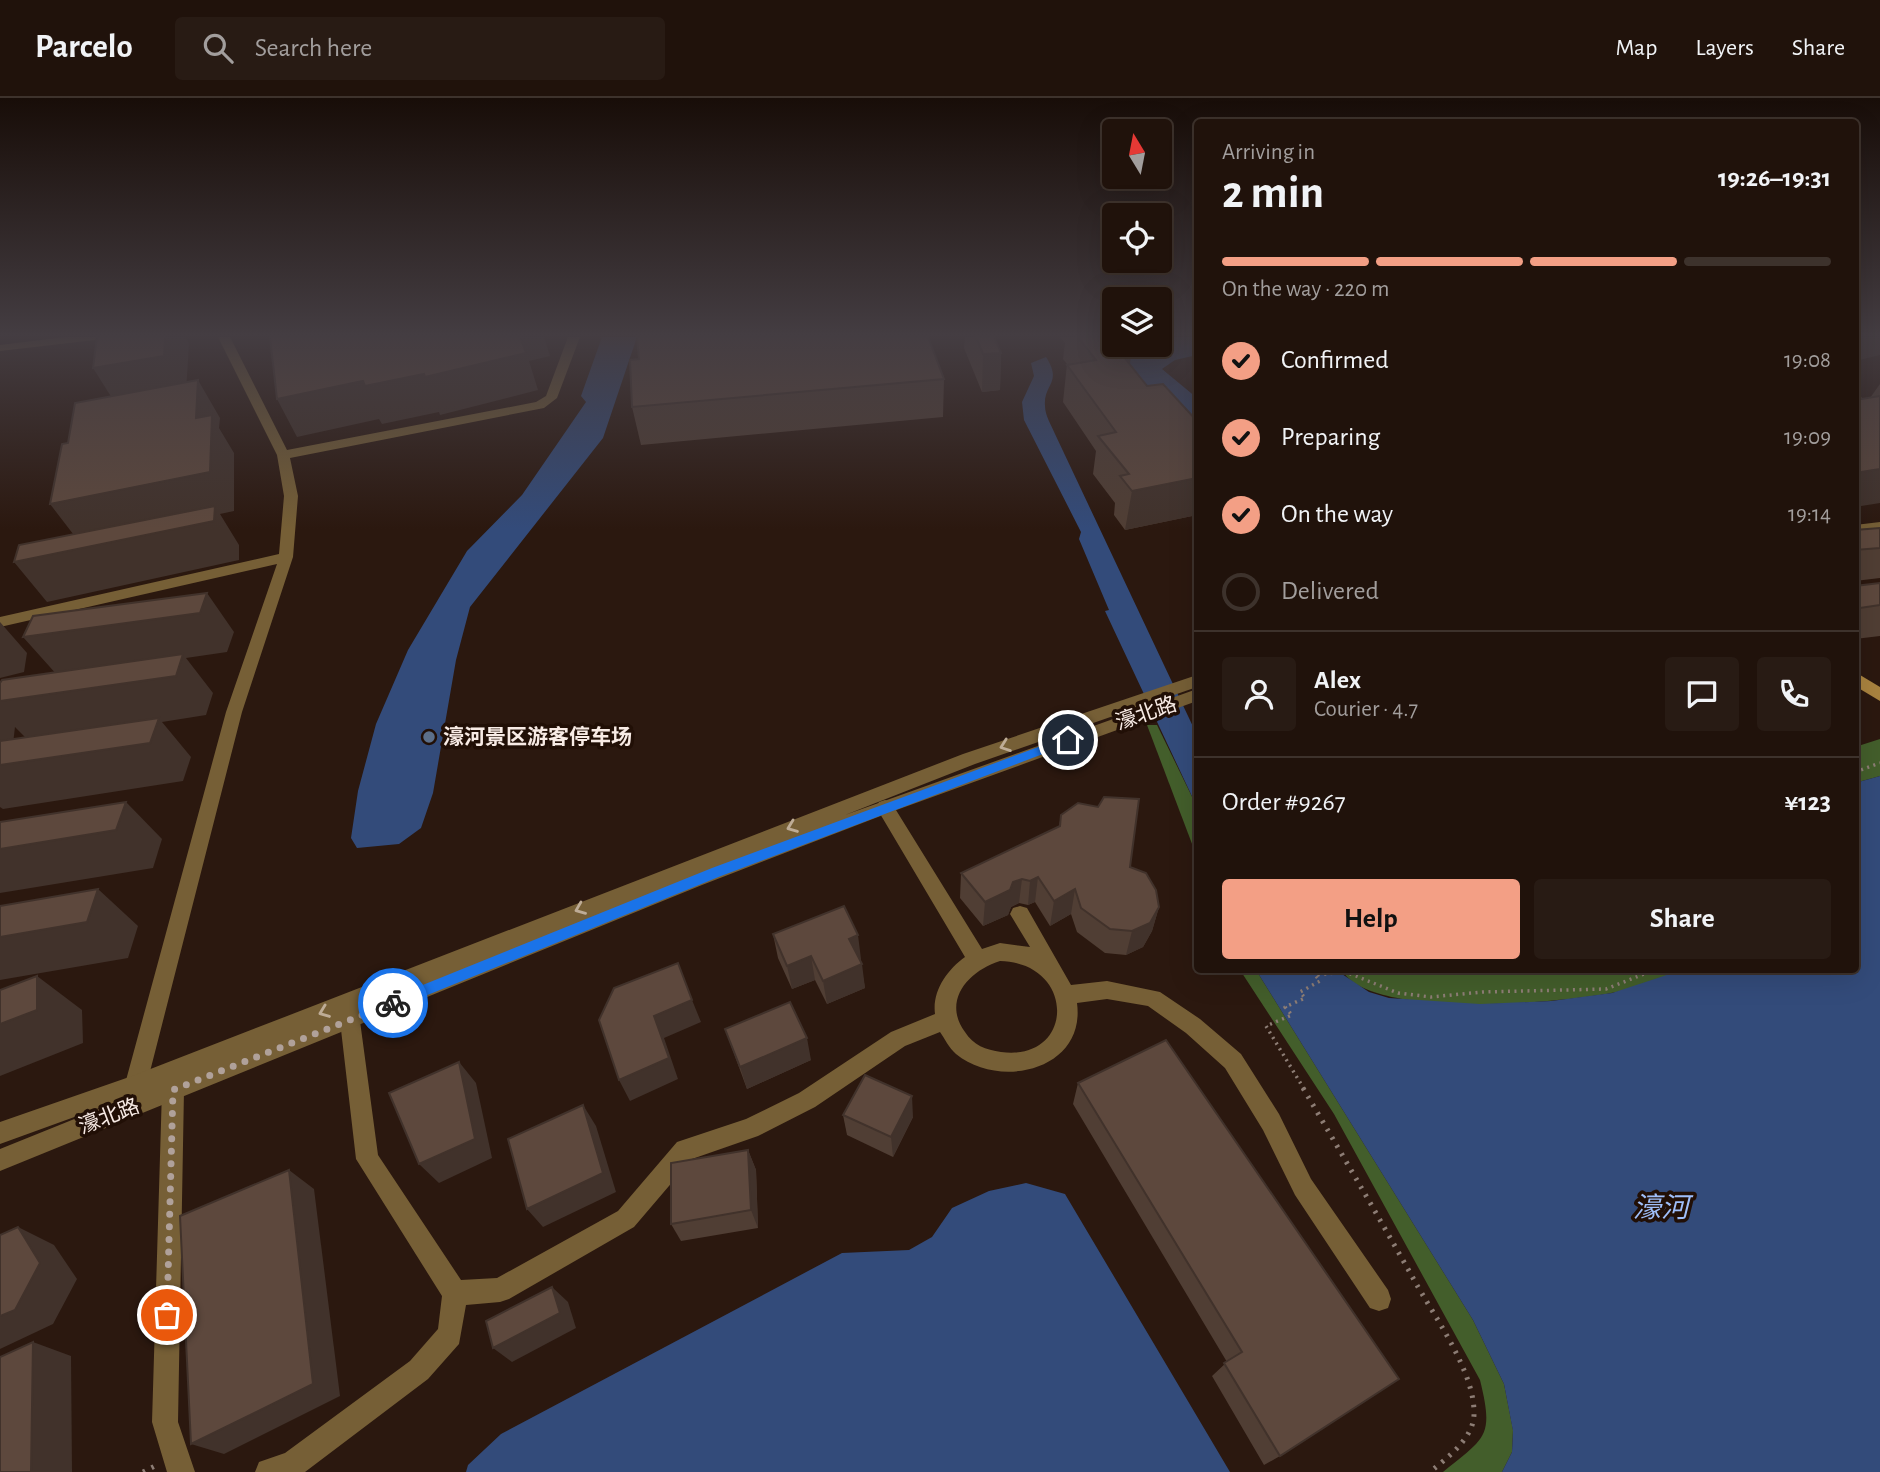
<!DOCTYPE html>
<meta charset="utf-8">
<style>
body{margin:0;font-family:"Alegreya Sans","Noto Sans SC",sans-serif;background:#281b14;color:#f1f3f6;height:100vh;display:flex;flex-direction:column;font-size:26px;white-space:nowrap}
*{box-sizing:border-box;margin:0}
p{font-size:23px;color:#a29e9d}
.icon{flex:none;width:38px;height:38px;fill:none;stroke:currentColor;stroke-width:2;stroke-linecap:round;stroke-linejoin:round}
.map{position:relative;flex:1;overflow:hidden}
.drawer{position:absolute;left:1194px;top:21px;width:665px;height:854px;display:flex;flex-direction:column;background:#20120b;border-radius:7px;box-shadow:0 7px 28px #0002,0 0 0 2px #3d322c}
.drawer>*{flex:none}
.needle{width:46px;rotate:350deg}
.fabs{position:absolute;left:1102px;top:21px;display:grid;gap:14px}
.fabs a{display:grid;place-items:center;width:70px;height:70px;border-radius:7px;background:#20120b;box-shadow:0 7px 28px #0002,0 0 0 2px #3d322c;font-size:35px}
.pin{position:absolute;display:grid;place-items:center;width:60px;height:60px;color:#fff;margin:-30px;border:4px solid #fff;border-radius:50%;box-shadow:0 2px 7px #0007}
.courier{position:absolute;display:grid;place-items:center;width:70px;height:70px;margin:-35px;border:5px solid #1a73e8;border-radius:50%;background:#fff;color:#222;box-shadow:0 2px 9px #0007}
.overview em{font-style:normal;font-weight:700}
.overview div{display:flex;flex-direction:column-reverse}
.overview{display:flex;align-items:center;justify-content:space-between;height:119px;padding:0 28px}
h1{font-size:46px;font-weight:700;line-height:52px}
.bar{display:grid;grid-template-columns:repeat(4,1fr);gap:10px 7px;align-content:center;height:84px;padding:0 28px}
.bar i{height:9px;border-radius:5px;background:#3d322c}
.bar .on{background:#f39f85}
.bar p{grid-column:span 4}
.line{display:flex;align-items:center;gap:18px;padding:0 28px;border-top:2px solid #3d322c}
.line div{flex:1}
.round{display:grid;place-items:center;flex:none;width:74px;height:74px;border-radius:7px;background:#281b14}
ol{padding:0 28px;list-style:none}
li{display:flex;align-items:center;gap:21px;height:77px}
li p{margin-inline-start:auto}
li .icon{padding:7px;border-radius:50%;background:#f39f85;color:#111;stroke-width:4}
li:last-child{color:#a29e9d}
li i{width:38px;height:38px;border:4px solid #3d322c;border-radius:50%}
.primary-button{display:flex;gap:14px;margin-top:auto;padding:14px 28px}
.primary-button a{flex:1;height:80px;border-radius:7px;background:#f39f85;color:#111;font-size:28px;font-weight:700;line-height:80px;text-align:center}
.primary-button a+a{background:#281b14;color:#f1f3f6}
header{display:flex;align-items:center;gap:42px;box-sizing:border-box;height:98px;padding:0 35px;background:#20120b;border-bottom:2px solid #3d322c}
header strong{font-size:33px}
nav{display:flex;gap:38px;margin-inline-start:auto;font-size:24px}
.search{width:490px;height:63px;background:#281b14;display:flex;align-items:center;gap:18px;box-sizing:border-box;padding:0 24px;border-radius:7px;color:#a29e9d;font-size:26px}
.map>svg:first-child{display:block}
.forest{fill:#435e2b}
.water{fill:#334b7a}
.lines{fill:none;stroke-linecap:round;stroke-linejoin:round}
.path-far1{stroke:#8d7d75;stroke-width:3.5;stroke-dasharray:2 4.5;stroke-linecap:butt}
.path{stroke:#8d7d75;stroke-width:5;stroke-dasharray:2.5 7;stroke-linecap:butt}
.minor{fill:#765f36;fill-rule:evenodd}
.tertiary{fill:#765f36;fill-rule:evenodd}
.secondary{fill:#a9833f;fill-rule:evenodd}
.wall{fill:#503e34}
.shaded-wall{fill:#41322b}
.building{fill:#5d483d;stroke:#41322b;stroke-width:2}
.oneway{stroke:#beac96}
.route{fill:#1a73e8}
.done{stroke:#b0a19a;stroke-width:7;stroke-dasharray:0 12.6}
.service-dot{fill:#5c6f8a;stroke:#210f06;stroke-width:2.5}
.labels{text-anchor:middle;stroke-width:7;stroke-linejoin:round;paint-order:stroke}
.street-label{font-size:21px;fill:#f8ebe5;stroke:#210f06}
.poi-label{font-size:21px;font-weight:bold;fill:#f8ebe5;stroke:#210f06;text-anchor:start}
.near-water-label{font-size:28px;font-style:italic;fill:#9fbffa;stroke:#210f06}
</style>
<header>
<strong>Parcelo</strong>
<div class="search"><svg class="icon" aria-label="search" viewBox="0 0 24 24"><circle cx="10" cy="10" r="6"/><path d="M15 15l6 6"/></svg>Search here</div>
<nav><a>Map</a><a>Layers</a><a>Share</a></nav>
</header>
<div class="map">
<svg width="1880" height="1374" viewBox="0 0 1880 1374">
<rect width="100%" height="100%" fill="#2b180f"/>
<!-- forest -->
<g class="forest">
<polygon points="1147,627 1157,627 1197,709 1197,759"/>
<polygon points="1880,641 1880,678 1855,685 1855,649"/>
<path d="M1240 872H1256L1473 1222 1504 1286 1513 1332 1512 1354 1502 1374H1443C1486 1339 1494 1339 1480 1282L1334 1016Z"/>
<path d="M1342 872H1682C1661 882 1635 891 1611 895 1559 905 1369 922 1342 872Z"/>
</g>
<!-- water -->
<g class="water">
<polygon points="602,239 637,239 603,340 470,509 456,562 433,695 421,730 399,746 357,750 351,740 358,693 376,626 408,552 467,453 522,397 586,304 581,298"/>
<polygon points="1160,239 1197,239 1197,257 1175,262 1162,271 1197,300 1197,339 1116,254 1117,248 1122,247 1160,247"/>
<path d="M1046 259C1063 285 1043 286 1045 308 1045 317 1051 327 1055 336L1197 637V709L1105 513 1109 512 1079 441 1081 434 1024 322 1022 304 1034 278 1031 265Z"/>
<polygon points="1880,678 1880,1374 1502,1374 1512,1354 1513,1333 1504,1286 1473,1222 1256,872 1336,872 1369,894 1389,900 1480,906 1551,903 1612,895 1682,872 1855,872 1855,685"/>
<polygon points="1026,1085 1065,1096 1230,1374 466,1374 468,1367 501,1336 842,1155 909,1152 932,1139 952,1110 989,1093"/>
</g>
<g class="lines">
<!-- path-far1 -->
<g class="path-far1">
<polyline points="1855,674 1880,665"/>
<polyline points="1304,991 1266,928 1292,917 1285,909 1305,900 1300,894 1320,883 1315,877 1346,874 1398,895 1431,899 1482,894 1606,891 1654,872"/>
</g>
<!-- path -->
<g class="path">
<path d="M1303 990C1340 1053 1377 1116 1413 1180 1433 1217 1475 1273 1474 1316 1474 1340 1447 1360 1430 1374"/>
<polyline points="143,1374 155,1368"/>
</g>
<!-- minor -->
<g class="minor">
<polygon points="65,239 101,239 95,242 0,253 0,247"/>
<polygon points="218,239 230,239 287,352 536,304 546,298 568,239 580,239 557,300 544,310 290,360 298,398 293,459 242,614 144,997 141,1004 133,1007 125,1004 122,997 226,614 277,466 0,529 0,519 279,456 284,398 277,357"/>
<polygon points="1855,296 1880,310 1880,319 1855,305"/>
<path d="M885 702 891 704 982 851 1000 845 1030 849 1010 816 1013 810 1020 808 1027 810 1071 887 1107 883 1160 894 1200 921 1241 956 1279 1016 1311 1081 1388 1192 1391 1201 1388 1210 1379 1213 1370 1210 1295 1097 1263 1032 1225 970 1186 935 1148 908 1107 901 1077 905C1086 972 1000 992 956 956 949 950 945 941 940 934L905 948 815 1009 758 1038 692 1061 634 1129 509 1201 500 1204 466 1207 459 1246 428 1281 305 1374H255L259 1364 285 1355 410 1263 438 1231 442 1198 356 1061 340 923 343 916 350 914 357 916 360 923 378 1057 461 1182 497 1180 618 1113 677 1044 746 1021 799 995 891 934 935 916C932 893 947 872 965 859L876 709 879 704ZM1000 863C1077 865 1075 964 1001 954 986 952 973 947 965 934 942 903 968 873 1000 863Z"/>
<polygon points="173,982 181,985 184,992 178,1324 195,1374 167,1374 152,1324 162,992 165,985"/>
</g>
<!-- tertiary -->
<g class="tertiary">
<polygon points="1880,424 1880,432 1855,435 1855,427"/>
<polygon points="1197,577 1197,589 975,666 845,717 1197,591 1197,603 891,714 702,787 0,1073 0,1051 124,1001 0,1046 0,1024 135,977 963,656"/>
</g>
<!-- secondary -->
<polygon class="secondary" points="1855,574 1880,589 1880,603 1855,588"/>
</g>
<!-- wall -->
<g class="wall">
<polygon points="965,239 994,239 1001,255 1000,292 982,294 964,250"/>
<polygon points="1060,239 1115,239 1130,267 1147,288 1197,323 1197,417 1125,432 1114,417 1115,405 1093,376 1096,353 1063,304 1067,266 1063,261 1065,245"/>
<polygon points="944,281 943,319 641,347 632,309"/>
<polygon points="1880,286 1880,405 1870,300"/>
<polygon points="1880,430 1880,480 1855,483 1855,432"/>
<polygon points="1880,485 1880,538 1855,541 1855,488"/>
<polygon points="1061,717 1130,769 1159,809 1152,833 1143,849 1126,857 1105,855 1077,834 1071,816 1050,828 1035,804 1028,807 1019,805 1011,809 1008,817 983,828 960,800 961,775 1059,728"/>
<polygon points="773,836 861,861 860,862 865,890 827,906 815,882 792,891 778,860"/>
<polygon points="725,931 811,962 747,991"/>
<polygon points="1166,942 1280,1358 1264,1367 1212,1278 1227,1264 1073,1006 1078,985"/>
<polygon points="843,1017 913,1019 893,1059 847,1037"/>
<polygon points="748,1052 756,1072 758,1130 681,1143 671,1126"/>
</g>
<!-- shaded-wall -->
<g class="shaded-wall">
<polygon points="165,239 185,239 189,245 186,295 117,308 93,270"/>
<polygon points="518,239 544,239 550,258 529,263 538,292 440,317 439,314 382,326 379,321 297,339 277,301"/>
<polygon points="1855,239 1880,239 1880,257 1855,263"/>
<polygon points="1001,255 1000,292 982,294 983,256"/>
<polygon points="1131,258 1126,296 1124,259"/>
<polygon points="198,282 220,320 219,330 234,355 234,413 220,416 239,447 239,462 47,504 14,464 80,445 50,406 196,320"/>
<polygon points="1880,371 1880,405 1855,409 1855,375"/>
<polygon points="1197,380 1197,417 1125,432 1132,393"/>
<polygon points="207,495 234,534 227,554 186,560 213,595 206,617 162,624 191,659 183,683 3,711 0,709 0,667 29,643 15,629 13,646 0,648 0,603 58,578 23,539"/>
<polygon points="0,524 27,555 24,574 0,580"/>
<polygon points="126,704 162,741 153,770 0,795 0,751"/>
<polygon points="1038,779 1035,804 1028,807 1030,783"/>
<polygon points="1022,781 1019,805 1011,809 1008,817 983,828 985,804 1013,784"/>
<polygon points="98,791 138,828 128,860 0,882 0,839"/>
<polygon points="1075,791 1071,816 1050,828 1054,803"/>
<polygon points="1159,809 1152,833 1143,849 1126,857 1132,833"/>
<polygon points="858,837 861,861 852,865 849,841"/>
<polygon points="811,858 815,882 792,891 787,868"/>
<polygon points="862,866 865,890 827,906 823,883"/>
<polygon points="37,878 82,912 83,945 0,978 0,926"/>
<polygon points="692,902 701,924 664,940 678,981 630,1003 619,982 654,918"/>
<polygon points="807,940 811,962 747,991 740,969"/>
<polygon points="459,964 476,985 492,1060 439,1085 419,1066"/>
<polygon points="912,998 913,1019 893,1059 891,1039"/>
<polygon points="583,1007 596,1028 616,1094 543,1129 527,1111"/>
<polygon points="748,1052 756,1072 758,1130 751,1112"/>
<polygon points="289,1072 314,1091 340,1298 224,1356 191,1346"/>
<polygon points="18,1129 54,1147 77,1181 53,1226 0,1251 0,1218"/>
<polygon points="552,1189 568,1204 576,1230 512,1264 493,1250"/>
<polygon points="33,1244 71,1258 72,1374 31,1374"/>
</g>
<!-- building -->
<g class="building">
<polygon points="97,239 165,239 164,258 93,270"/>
<polygon points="270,239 520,239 526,255 425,279 424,276 365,288 363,283 277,301"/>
<polygon points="637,239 928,239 944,281 632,309 630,262 639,261"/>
<polygon points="976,239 994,239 1001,255 983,256"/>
<polygon points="1078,239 1115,239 1115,247 1122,247 1131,258 1124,259 1147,288 1163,286 1197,323 1197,380 1132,393 1120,378 1129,376 1098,338 1116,334 1067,267 1096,262"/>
<polygon points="198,282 196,320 212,317 210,374 50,406 62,346 68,345 75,305"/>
<polygon points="1880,298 1880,371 1855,375 1855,302"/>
<polygon points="215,408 214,423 14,464 19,447"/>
<polygon points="1880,430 1880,450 1855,452 1855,432"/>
<polygon points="1880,485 1880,507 1860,510 1855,506 1855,488"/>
<polygon points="207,495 200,515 23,539 33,518"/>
<polygon points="183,556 176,578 0,603 0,585 2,582"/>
<polygon points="159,620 150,645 0,667 0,643"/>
<polygon points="1104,699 1139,701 1130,769 1146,775 1156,792 1159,809 1150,825 1132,833 1110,831 1081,810 1075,791 1054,803 1038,779 1030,783 1022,781 1013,784 1010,792 985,804 961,775 1060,728 1061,717 1078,705 1098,709"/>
<polygon points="126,704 116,732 0,751 0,724"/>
<polygon points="98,791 87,824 0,839 0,808"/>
<polygon points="844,808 858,837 849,841 862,866 823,883 811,858 787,868 773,836"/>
<polygon points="678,865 692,902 654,918 669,960 619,982 599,922 614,890"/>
<polygon points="37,878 37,912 0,926 0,892"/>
<polygon points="790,904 807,940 740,969 725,931"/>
<polygon points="1166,942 1399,1281 1280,1358 1224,1265 1242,1254 1078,985"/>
<polygon points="459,964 475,1041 419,1066 389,995"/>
<polygon points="865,977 912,998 891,1039 843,1017"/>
<polygon points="583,1007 603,1075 527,1111 508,1041"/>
<polygon points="748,1052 751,1112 671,1126 671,1065"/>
<polygon points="289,1072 313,1286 191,1346 180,1118"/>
<polygon points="18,1129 40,1165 15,1212 0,1218 0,1137"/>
<polygon points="552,1189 560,1215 493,1250 486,1223"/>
<polygon points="33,1244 31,1374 0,1374 0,1259"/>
</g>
<!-- one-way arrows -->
<defs><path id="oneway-chevron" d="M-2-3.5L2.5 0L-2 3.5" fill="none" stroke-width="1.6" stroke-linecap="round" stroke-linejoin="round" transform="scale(1.75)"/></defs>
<g class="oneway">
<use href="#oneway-chevron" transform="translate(1005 648) rotate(160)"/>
<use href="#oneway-chevron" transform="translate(792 729) rotate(159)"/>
<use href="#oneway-chevron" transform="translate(580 811) rotate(158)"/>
<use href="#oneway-chevron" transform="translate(324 914) rotate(159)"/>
</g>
<!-- sky -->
<linearGradient id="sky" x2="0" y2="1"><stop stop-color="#180d08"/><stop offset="0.55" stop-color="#443d42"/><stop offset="1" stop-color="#443d42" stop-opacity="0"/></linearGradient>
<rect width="1880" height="431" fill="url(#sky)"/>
<!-- route -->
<polygon class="route" points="1068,638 1074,642 1072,645 721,778 398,909 393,911 386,905 388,901 712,770"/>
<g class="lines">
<!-- done -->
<polyline class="done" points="167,1217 173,992 393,905"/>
</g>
<!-- markers -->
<circle class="service-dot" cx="429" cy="639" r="7"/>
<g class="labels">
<!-- street labels -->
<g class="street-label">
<text transform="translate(1146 615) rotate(-19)" y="7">濠北路</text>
<text transform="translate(109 1018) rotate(-21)" y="7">濠北路</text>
</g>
<!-- poi labels -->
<g class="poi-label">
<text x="443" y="646">濠河景区游客停车场</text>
</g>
<!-- near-water labels -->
<g class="near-water-label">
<text x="1661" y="1119">濠河</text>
</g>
</g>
</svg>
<div class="fabs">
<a><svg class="needle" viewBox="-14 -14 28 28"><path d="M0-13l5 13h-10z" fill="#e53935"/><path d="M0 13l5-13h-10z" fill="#a29e9d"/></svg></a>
<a><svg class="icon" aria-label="locate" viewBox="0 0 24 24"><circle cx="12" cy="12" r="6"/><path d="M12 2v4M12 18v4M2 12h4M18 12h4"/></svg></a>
<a><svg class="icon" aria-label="layers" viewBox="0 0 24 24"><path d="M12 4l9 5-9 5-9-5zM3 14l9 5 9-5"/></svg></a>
</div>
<div class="pin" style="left:167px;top:1217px;background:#ea580c"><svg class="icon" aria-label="bag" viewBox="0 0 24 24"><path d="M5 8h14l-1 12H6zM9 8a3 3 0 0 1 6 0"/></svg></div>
<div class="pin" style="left:1068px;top:642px;background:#1f2937"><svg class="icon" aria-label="home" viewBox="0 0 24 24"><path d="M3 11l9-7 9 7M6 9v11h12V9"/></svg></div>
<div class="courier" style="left:393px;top:905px"><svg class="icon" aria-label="bike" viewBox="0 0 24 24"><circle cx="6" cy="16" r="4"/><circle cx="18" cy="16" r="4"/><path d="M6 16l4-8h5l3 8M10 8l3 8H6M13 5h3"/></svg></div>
<section class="drawer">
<div class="overview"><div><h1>2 min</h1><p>Arriving in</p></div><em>19:26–19:31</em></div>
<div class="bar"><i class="on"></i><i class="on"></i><i class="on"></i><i></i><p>On the way · 220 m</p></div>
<ol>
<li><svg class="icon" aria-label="check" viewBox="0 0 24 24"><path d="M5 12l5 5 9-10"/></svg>Confirmed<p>19:08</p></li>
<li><svg class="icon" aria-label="check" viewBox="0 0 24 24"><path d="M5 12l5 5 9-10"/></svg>Preparing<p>19:09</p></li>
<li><svg class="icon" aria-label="check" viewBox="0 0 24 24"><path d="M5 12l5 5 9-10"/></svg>On the way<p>19:14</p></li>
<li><i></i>Delivered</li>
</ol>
<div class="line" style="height:126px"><a class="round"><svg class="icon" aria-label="person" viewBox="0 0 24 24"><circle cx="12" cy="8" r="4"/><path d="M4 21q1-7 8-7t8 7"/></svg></a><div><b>Alex</b><p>Courier · 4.7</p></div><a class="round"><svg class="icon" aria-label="chat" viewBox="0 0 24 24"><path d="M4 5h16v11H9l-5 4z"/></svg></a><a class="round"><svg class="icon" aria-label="phone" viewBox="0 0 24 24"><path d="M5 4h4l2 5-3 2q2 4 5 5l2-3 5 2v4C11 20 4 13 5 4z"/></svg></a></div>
<div class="line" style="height:91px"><div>Order #9267</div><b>¥123</b></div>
<div class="primary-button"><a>Help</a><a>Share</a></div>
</section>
</div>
